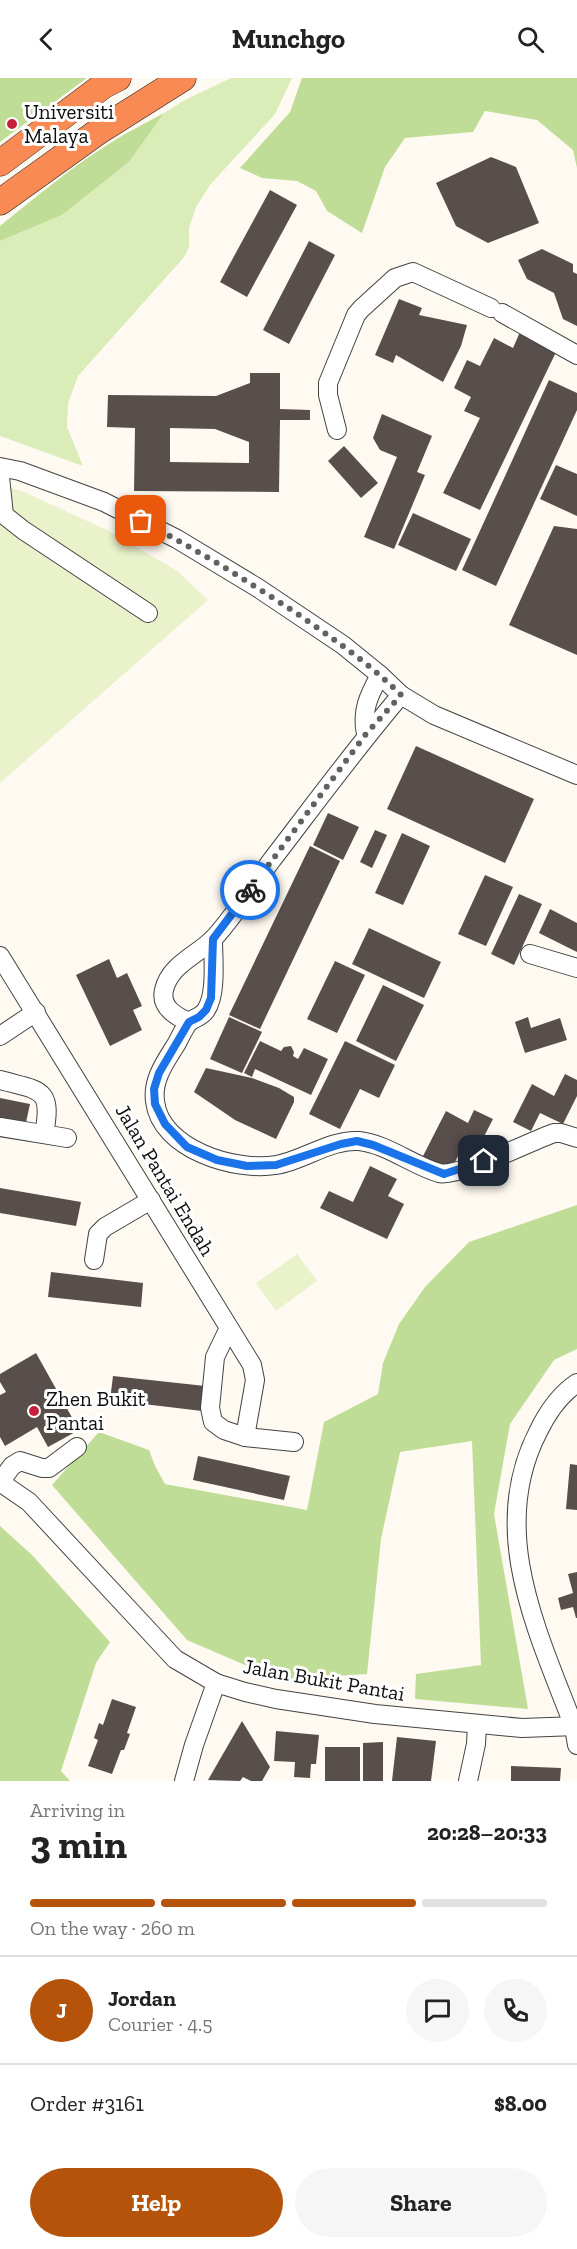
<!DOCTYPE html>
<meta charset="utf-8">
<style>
body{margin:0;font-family:"Zilla Slab",serif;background:#f6f6f6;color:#222;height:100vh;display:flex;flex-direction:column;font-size:22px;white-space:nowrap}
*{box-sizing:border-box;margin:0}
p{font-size:20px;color:#767676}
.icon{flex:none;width:33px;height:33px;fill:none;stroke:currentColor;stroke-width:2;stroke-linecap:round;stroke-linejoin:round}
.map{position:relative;height:1703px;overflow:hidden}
.sheet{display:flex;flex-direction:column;background:#fff;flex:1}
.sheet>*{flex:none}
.pin{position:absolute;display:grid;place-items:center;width:51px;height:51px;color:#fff;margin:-26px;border-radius:12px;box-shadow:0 3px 9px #0006}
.courier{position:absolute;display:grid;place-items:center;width:60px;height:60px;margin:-30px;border:4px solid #1a73e8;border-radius:50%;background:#fff;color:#222;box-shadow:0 2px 8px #0007}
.head em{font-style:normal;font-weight:700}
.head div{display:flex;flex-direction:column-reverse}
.head{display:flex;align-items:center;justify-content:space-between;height:102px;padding:0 30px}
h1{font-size:39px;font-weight:700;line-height:45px}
.bar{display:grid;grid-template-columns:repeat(4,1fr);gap:9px 6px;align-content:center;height:72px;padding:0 30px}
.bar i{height:8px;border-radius:4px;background:#e0e0e0}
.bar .current{background:#b45309}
.bar p{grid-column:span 4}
.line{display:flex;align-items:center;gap:15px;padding:0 30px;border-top:2px solid #e0e0e0}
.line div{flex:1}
.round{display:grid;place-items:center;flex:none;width:63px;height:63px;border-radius:32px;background:#f6f6f6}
.action{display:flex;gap:12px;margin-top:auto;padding:12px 30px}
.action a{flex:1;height:69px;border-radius:36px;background:#b45309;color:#fff;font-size:24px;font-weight:700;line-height:69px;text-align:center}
.action a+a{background:#f6f6f6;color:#222}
header{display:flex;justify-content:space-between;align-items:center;height:78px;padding:0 30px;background:#fff;font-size:27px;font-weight:700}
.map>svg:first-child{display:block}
.green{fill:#daecb8}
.forest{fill:#c0dd97}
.pitch{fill:#eaf2cb}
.building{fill:#584e4b;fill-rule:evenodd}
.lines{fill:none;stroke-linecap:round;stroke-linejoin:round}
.minor-casing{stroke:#424242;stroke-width:20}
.highway-casing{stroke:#202020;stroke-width:27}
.minor{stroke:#fff;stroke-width:18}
.highway{stroke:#fa8a54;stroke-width:26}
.done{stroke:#63615e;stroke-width:6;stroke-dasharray:0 10.8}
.route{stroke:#1a73e8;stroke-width:8}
.poi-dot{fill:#c6203d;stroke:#fff;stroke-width:2}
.labels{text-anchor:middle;stroke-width:6;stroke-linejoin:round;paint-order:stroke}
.poi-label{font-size:21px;fill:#0f0f0f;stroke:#fff;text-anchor:start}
.street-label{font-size:21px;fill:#0f0f0f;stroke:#fff}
</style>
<header><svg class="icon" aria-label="back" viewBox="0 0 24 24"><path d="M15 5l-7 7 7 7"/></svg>Munchgo<svg class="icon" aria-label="search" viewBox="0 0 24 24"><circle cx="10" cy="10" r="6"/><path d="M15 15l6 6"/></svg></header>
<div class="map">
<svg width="577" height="1703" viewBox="0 0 577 1703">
<rect width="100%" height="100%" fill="#fffaf1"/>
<!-- green -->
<polygon class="green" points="231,0 292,0 275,36 210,107 196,129 189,150 189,169 185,178 78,298 68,325 67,349 83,388 0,358 0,163 62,137 129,84 164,35 183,23"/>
<!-- forest -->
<g class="forest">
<polygon points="0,0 87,0 0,64"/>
<polygon points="302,0 577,0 577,90 573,72 537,42 485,33 473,54 405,60 385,89 362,155 327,133 316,113 297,103 262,100 240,90 290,34"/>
<path d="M164 35 129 84 62 137 0 163V148C37 118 74 87 115 62 131 52 148 44 164 35Z"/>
<polygon points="577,1127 577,1271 554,1282 510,1346 494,1436 528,1631 415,1621 416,1596 481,1587 472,1363 400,1374 381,1461 367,1596 280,1602 187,1562 52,1407 99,1354 149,1372 155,1388 165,1406 307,1432 324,1344 378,1316 383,1285 399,1246 425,1209 469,1164"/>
<polygon points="0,1448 32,1477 110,1564 96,1585 61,1693 70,1703 0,1703"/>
</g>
<!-- pitch -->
<g class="pitch">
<polygon points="0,407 22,413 107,452 176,492 208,522 0,705"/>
<polygon points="297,1176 317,1203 276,1233 256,1205"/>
</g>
<!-- building -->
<g class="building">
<polygon points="491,79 516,89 539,145 488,165 456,148 436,105"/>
<polygon points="270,112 297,127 247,219 220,204"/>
<polygon points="309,163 335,177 289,266 263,252"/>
<polygon points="542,171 573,186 573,194 577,196 577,248 563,241 554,215 527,201 518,182"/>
<polygon points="399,221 422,230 419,237 467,247 461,268 443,304 396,277 393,285 375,277"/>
<polygon points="520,254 557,272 480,432 443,415 480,340 464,333 471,319 454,310 467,282 480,288 494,260 513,270"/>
<path d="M250 295H280V331L310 332V342H280L279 414 134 413 135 350 107 349 108 317 216 318 250 305ZM170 350 215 351 249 364V385L170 384Z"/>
<polygon points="549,302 577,315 577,332 496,508 462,492"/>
<polygon points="382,336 432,358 417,394 425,397 394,471 364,459 397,379 380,372 373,360"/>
<polygon points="344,368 378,405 361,420 328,383"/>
<polygon points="556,387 577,396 577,438 540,421"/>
<polygon points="413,435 471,461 456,493 398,467"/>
<polygon points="554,448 577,451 577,577 509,547"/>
<polygon points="416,668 534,721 505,785 387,731"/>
<polygon points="328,735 359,749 343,782 313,767"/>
<polygon points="375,752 387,757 372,790 360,784"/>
<polygon points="402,755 430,768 403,827 375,815"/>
<polygon points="310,768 340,783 260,951 229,937"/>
<polygon points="485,797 513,809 486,868 458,856"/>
<polygon points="519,816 542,826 514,887 491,876"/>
<polygon points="550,831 577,845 577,874 539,855"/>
<polygon points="369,850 441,884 424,920 352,886"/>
<polygon points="109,881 117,900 127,895 142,928 133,932 142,952 110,968 76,897"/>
<polygon points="335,883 365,897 337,955 307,941"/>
<polygon points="383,907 424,927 396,983 356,963"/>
<polygon points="229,939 262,954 242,995 210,981"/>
<polygon points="528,939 531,950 560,940 567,962 525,975 515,944"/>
<polygon points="260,963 281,973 284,969 291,968 294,974 293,978 298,981 304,970 328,981 311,1017 255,991 252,999 244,995"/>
<polygon points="345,963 395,987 379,1020 360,1011 340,1051 309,1036"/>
<polygon points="206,990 252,1000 279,1010 294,1019 294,1024 276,1061 235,1042 194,1014"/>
<polygon points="565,996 577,1002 577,1018 563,1046 540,1035 531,1053 513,1044 532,1006 554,1018"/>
<polygon points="0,1020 30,1026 25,1049 0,1045"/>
<polygon points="474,1032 493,1041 472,1082 459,1076 450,1094 422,1080 446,1033 468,1045"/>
<polygon points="370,1088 397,1101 388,1118 404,1126 387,1161 320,1130 329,1113 353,1124"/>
<polygon points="0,1110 81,1124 76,1148 0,1135"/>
<polygon points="51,1194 143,1205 141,1229 48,1219"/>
<polygon points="36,1275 79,1352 48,1369 37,1349 5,1368 0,1359 0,1317 6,1314 0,1304 0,1296"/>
<polygon points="113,1298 205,1308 202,1333 110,1322"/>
<polygon points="198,1378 290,1398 284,1422 193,1402"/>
<polygon points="570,1386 577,1387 577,1432 566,1431"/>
<polygon points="577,1494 577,1540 576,1540 573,1529 561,1532 558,1520 573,1515 568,1496"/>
<polygon points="112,1621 136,1629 127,1655 130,1656 124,1672 121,1672 112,1696 88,1688 98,1662 94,1660 99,1645 103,1647"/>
<polygon points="242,1643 270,1689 262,1703 251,1703 243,1699 240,1703 208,1702"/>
<polygon points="276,1653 319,1657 316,1686 311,1686 310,1700 294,1699 295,1684 274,1683"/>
<polygon points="397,1659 436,1663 431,1703 392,1703"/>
<polygon points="383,1664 383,1703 363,1703 363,1665"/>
<rect x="325" y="1669" width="35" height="34"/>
<polygon points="511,1688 561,1690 560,1703 511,1703"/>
</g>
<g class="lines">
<defs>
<g id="minor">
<polyline points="502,235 577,277"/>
<polyline points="337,352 328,317 328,305 356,237 361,231 395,200 413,194 491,230"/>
<polyline points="0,389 20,393 104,424 177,461 258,510 343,567 380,597 401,617 434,637 577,697"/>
<polyline points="0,399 4,437 23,452 148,535"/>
<path d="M366 656C361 633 369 617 380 597"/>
<path d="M213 861C213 880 217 916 206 932 202 939 193 940 188 945 184 951 180 959 177 965 166 983 152 1001 155 1023 160 1071 235 1094 276 1087 303 1083 330 1061 359 1063 387 1066 412 1087 439 1095 458 1100 531 1063 554 1055H561L577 1060"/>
<polyline points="530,876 577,890"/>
<polyline points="0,878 252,1287 255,1302 245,1359"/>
<path d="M189 944C175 938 160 929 164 912 170 886 198 877 214 860 235 837 253 808 271 783 314 727 355 671 401 617"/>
<polyline points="0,958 36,934"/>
<path d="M0 1002C40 1013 53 1009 44 1056"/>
<polyline points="0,1049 67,1060"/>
<polyline points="94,1182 98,1156 105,1149 151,1122"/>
<polyline points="229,1250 215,1279 210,1330 213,1344 224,1352 245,1359 294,1364"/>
<path d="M577 1305C559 1317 547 1335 538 1354 487 1453 538 1554 574 1649L577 1667"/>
<polyline points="0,1404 29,1424 175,1581 216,1605 245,1614 276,1621 375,1636 522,1650 577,1648"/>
<polyline points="0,1404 12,1388 20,1383 42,1390 49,1390 77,1369"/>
<polyline points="184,1703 194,1667 216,1605"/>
<polyline points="468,1703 476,1666 477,1647"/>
</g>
<g id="highway">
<polyline points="0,85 104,7 118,0"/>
<polyline points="0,124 99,53 183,0"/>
</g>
</defs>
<!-- minor casing -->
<use href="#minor" class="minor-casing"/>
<!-- highway casing -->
<use href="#highway" class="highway-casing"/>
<!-- minor -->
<use href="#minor" class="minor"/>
<!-- highway -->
<use href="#highway" class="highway"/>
</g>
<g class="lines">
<!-- done -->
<path class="done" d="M141 443C196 471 248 503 299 537 335 562 370 586 401 617L366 656 250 812"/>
<!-- route -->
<polyline class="route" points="250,812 213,861 211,920 206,932 199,939 189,944 159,995 154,1011 155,1026 165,1046 187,1069 217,1082 247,1088 276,1087 341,1066 357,1063 373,1067 444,1096 484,1083"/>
</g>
<!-- markers -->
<g class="poi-dot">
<circle cx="12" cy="46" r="6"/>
<circle cx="34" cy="1333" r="6"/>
</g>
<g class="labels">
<!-- poi labels -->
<g class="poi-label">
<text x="24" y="41">Universiti<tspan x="24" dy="24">Malaya</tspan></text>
<text x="46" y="1328">Zhen Bukit<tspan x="46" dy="24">Pantai</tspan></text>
</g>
<!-- street labels -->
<g class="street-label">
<text transform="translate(165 1102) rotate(59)" y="7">Jalan Pantai Endah</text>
<text transform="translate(324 1602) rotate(10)" y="7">Jalan Bukit Pantai</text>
</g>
</g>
</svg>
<div class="pin" style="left:141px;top:443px;background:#ea580c"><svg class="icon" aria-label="bag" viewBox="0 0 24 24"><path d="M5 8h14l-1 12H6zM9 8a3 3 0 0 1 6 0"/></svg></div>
<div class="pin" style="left:484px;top:1083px;background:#1f2937"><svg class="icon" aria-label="home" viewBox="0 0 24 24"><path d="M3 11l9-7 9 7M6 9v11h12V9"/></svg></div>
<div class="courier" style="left:250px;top:812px"><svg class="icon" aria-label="bike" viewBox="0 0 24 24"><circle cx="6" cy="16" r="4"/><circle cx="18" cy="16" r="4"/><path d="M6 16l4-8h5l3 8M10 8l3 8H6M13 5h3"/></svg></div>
</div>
<section class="sheet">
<div class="head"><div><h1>3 min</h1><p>Arriving in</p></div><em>20:28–20:33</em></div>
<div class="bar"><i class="current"></i><i class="current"></i><i class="current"></i><i></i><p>On the way · 260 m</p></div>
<div class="line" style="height:108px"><b class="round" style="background:#b45309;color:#fff">J</b><div><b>Jordan</b><p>Courier · 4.5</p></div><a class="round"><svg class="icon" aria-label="chat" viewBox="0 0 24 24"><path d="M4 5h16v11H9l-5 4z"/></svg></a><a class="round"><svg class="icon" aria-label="phone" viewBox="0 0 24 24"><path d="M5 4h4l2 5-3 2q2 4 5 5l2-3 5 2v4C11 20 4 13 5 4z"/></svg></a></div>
<div class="line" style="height:78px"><div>Order #3161</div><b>$8.00</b></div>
<div class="action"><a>Help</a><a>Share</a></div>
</section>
